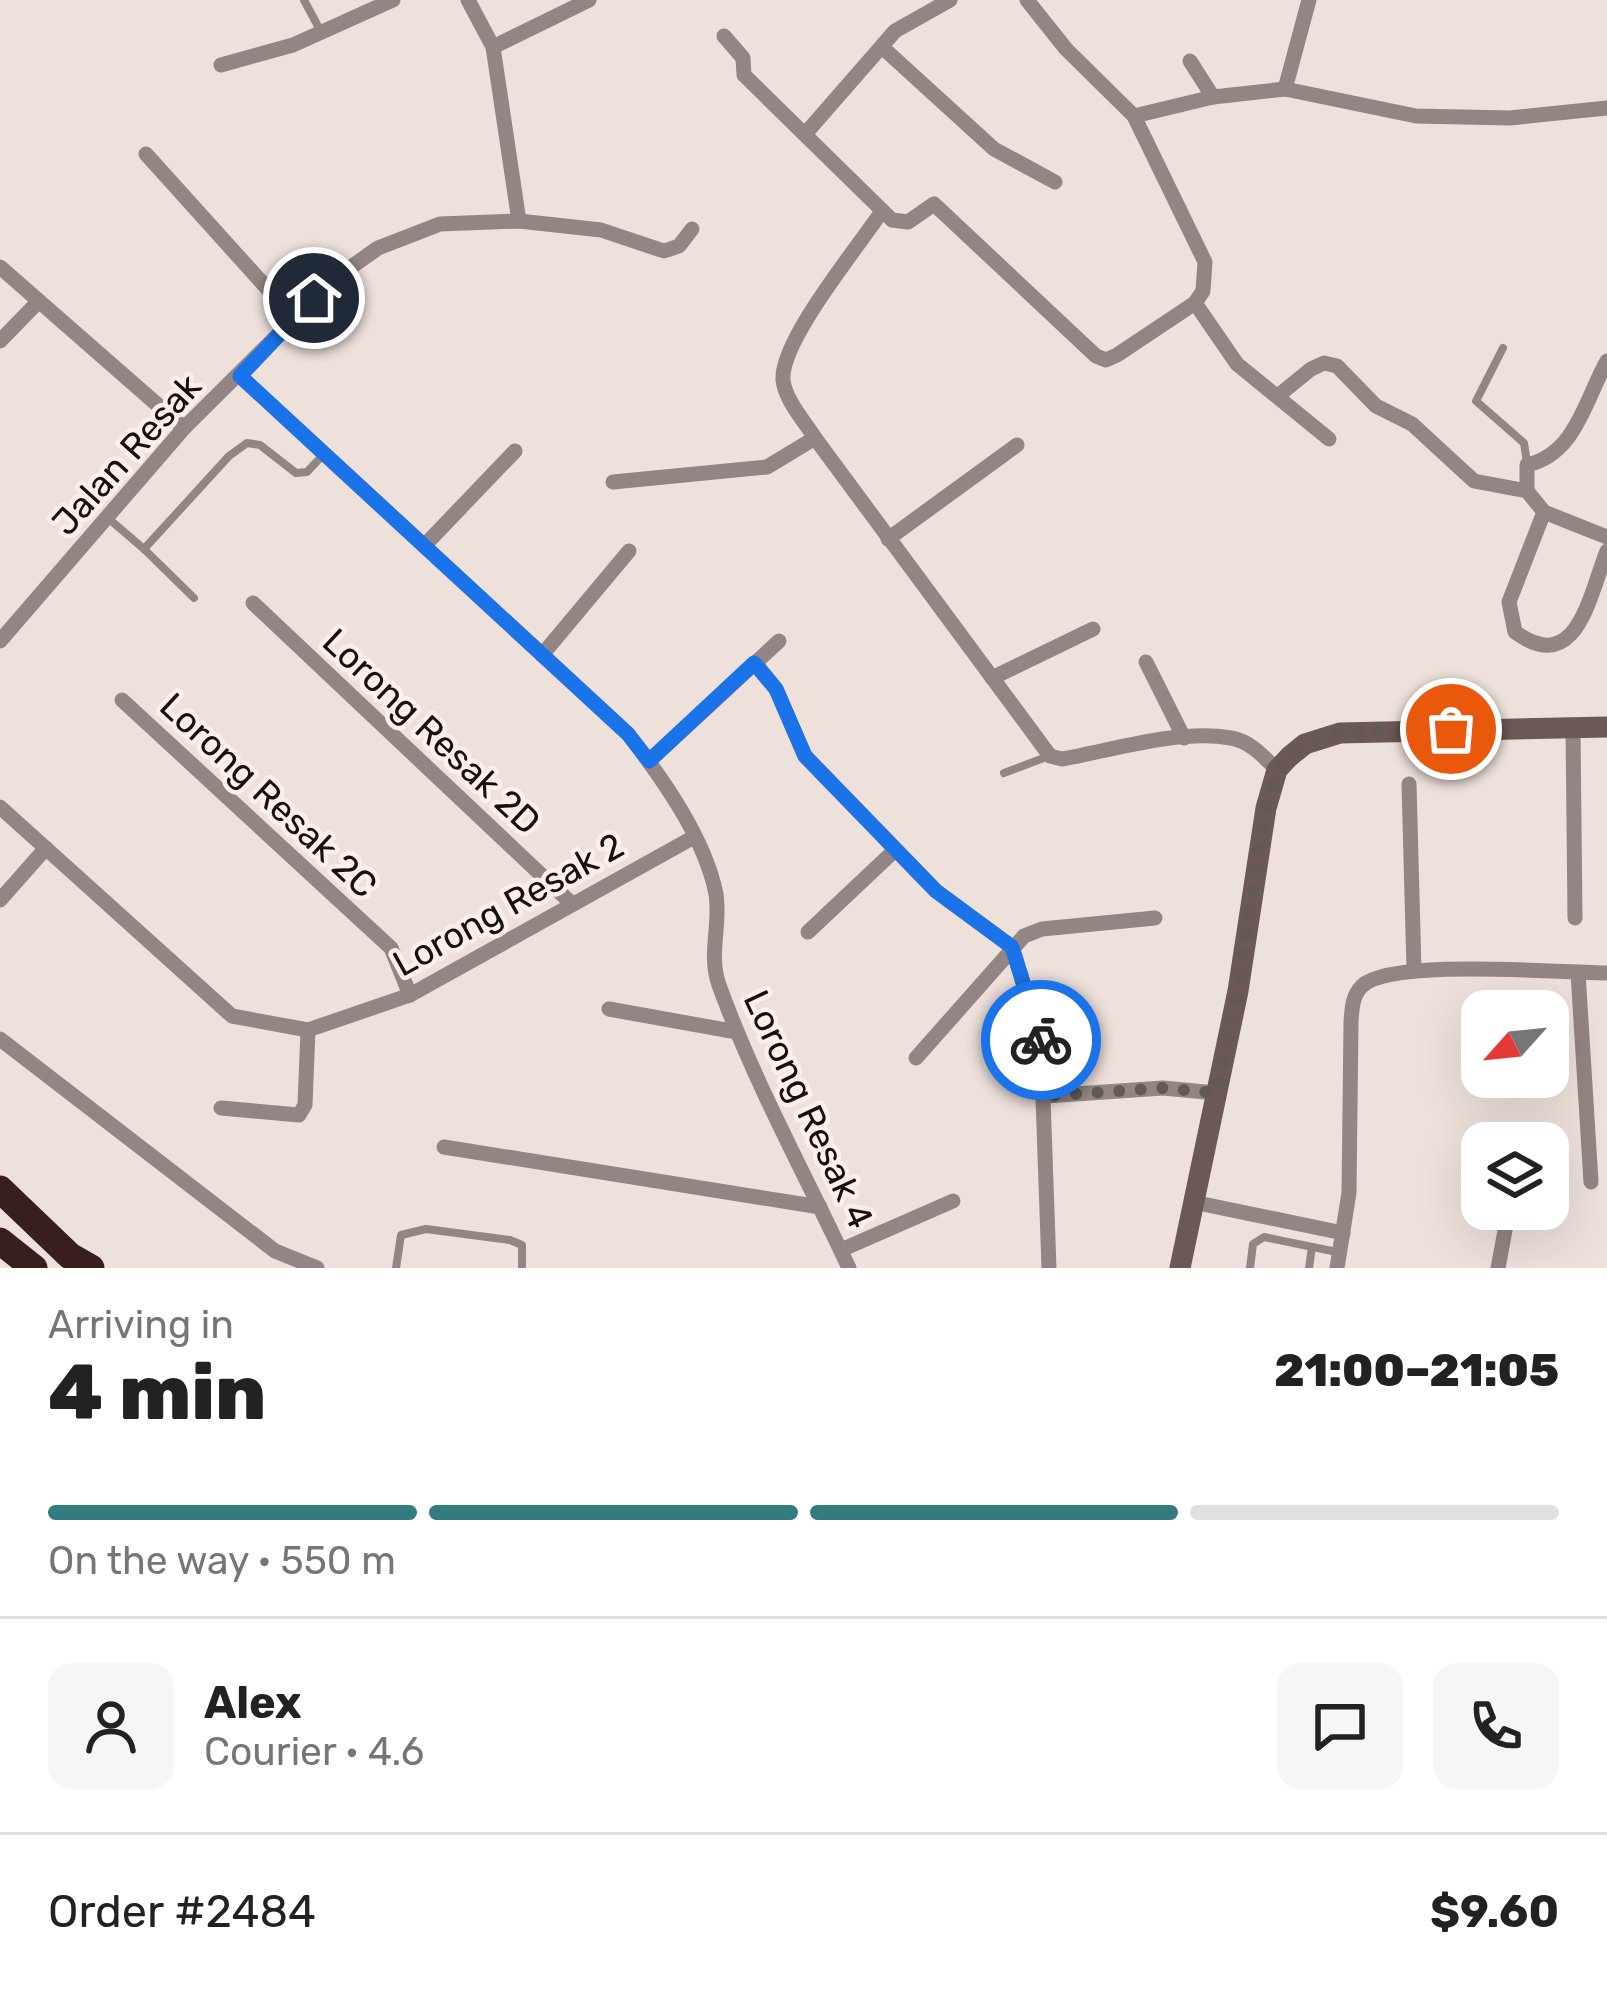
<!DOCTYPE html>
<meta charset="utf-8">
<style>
body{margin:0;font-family:Rubik,sans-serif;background:#f6f6f6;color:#222;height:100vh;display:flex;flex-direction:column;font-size:45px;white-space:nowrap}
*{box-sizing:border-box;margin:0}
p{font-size:39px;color:#767676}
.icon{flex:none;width:66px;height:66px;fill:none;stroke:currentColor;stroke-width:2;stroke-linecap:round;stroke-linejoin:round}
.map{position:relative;height:1268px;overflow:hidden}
.sheet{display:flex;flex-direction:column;background:#fff;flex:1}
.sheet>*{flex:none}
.needle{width:78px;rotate:243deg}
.tools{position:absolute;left:1461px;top:990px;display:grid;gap:24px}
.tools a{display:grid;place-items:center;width:108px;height:108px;border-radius:24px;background:#fff;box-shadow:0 12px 48px #0002;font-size:60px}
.pin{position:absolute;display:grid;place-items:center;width:102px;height:102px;color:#fff;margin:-51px;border:6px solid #fff;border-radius:50%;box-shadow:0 3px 12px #0007}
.courier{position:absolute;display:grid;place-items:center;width:120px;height:120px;margin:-60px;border:9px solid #1a73e8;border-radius:50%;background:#fff;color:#222;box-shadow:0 3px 15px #0007}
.overview em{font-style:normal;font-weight:800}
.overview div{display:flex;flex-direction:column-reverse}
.overview{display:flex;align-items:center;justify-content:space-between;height:204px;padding:0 48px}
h1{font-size:78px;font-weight:800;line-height:90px}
.bar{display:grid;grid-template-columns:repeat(4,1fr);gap:18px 12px;align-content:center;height:144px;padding:0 48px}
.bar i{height:15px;border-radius:9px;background:#e0e0e0}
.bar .active{background:#327b7f}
.bar p{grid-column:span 4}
.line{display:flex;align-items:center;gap:30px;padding:0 48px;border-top:3px solid #e0e0e0}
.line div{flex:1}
.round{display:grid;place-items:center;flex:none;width:126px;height:126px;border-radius:24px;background:#f6f6f6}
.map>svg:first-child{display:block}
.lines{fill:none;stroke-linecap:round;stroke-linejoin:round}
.lane{stroke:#938583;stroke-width:8}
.street{stroke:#938583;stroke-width:15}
.secondary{stroke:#6c5856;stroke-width:21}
.highway{stroke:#381f1d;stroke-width:27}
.done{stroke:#615a57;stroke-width:12;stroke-dasharray:0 21.6}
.route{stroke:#1a73e8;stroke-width:15}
.labels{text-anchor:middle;stroke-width:9;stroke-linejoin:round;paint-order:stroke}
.street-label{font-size:36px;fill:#15110f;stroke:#fcefe9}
</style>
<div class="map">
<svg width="1607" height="1268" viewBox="0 0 1607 1268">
<rect width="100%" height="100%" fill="#eee1dc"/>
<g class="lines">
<!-- lane -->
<g class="lane">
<polyline points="304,0 320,30"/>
<polyline points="1503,348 1476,401 1524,443 1527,463"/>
<polyline points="109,519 144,549"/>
<polyline points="194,598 144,549 229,456 247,443 260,445 296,473 307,472 322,456"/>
<polyline points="1004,773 1049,756"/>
<polyline points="396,1268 401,1235 426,1229 510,1240 522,1245 522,1268"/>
<polyline points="1250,1268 1253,1244 1264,1237 1337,1252"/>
<polyline points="1309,1268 1312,1247"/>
</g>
<!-- street -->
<g class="street">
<polyline points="468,0 493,47 519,221"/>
<polyline points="1027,0 1066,49 1134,116 1213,97 1285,89 1416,116 1510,118 1607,108"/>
<polyline points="724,36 743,58 744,75 892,220 908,222 934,204 1096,356 1106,360 1117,355 1195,303"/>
<polyline points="493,47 589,0"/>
<polyline points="882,47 994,149 1055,182"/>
<polyline points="1190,61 1213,97"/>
<polyline points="221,65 293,45 393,0"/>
<polyline points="1285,89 1309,0"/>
<polyline points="1134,116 1205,262 1203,291 1195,303 1237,364 1329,439"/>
<polyline points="806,133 895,31 950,0"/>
<polyline points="146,154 293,317"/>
<path d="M882 211C859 246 780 341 783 380 785 400 805 422 815 438L1050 756 1062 759C1114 750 1178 729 1231 738 1250 741 1264 757 1277 770"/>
<polyline points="0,267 184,428"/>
<polyline points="0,341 39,301"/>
<path d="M240 376 628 734C662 778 705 838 716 894 721 925 708 954 719 985 754 1082 805 1174 849 1268"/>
<polyline points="1279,395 1311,369 1324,363 1337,366 1376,406 1412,424 1474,481 1527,491 1544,512 1607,537"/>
<polyline points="613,482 767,467 815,438"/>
<path d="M1527 491V465C1576 454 1585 400 1607 361"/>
<path d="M1544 512 1509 602 1515 632C1577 677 1589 596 1607 551"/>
<polyline points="888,539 1017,445"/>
<polyline points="424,546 515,451"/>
<polyline points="253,603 570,902"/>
<polyline points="0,641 184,428 334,279 378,248 440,224 519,221 601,230 664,251 679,246 692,229"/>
<polyline points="542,655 629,551"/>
<polyline points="1146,662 1184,738"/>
<polyline points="755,663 776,689 805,756 936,891 1012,947 1041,1041 1049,1268"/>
<polyline points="992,678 1093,629"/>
<polyline points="122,700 391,948 410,995"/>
<polyline points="1573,728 1575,918"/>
<polyline points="649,761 779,641"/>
<polyline points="1409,784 1414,970"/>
<polyline points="0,807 232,1016 308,1030 410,995 694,837"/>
<polyline points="0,900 46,848"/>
<polyline points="808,932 894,851"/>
<polyline points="1578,973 1591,1182"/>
<polyline points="609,1009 737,1032"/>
<polyline points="0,1039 275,1251 317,1268"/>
<polyline points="916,1058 1024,936 1042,929 1155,918"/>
<polyline points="1046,1096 1163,1088 1216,1093"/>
<polyline points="221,1108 299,1115 305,1105 308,1030"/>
<polyline points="444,1147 820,1207"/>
<polyline points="1193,1202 1343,1233"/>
<polyline points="841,1250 953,1201"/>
<path d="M1337 1268 1349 1193 1351 1022C1352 1009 1352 996 1362 986 1392 958 1560 973 1607 973"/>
<polyline points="1498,1268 1509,1209"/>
</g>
<!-- secondary -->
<polyline class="secondary" points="1180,1268 1238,991 1266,808 1277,770 1289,757 1305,744 1340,733 1607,727"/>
<!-- highway -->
<g class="highway">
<polyline points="0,1189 70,1256 91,1268"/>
<polyline points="0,1241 34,1268"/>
</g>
</g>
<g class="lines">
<!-- done -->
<polyline class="done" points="1041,1040 1046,1096 1163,1088 1216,1093 1238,992 1265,808 1277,770 1305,744 1340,733 1451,729"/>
<!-- route -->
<polyline class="route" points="314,298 240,376 628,734 649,761 754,663 776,689 805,756 936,891 1012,947 1041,1040"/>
</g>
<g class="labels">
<!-- street labels -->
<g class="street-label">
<text transform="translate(126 454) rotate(-48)" y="13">Jalan Resak</text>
<text transform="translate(432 731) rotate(43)" y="13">Lorong Resak 2D</text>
<text transform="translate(269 795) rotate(43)" y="13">Lorong Resak 2C</text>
<text transform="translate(508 904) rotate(-29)" y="13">Lorong Resak 2</text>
<text transform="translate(809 1109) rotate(65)" y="13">Lorong Resak 4</text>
</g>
</g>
</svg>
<div class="tools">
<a><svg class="needle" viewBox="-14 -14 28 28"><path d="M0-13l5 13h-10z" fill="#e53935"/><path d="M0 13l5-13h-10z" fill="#767676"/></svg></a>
<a><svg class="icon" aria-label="layers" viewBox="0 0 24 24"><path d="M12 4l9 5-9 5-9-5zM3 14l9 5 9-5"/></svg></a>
</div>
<div class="pin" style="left:1451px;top:729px;background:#ea580c"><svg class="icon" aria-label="bag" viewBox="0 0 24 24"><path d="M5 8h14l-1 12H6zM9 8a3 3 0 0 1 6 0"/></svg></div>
<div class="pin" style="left:314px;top:298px;background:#1f2937"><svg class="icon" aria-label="home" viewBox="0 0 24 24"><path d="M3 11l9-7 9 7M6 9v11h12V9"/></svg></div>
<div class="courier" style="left:1041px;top:1040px"><svg class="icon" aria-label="bike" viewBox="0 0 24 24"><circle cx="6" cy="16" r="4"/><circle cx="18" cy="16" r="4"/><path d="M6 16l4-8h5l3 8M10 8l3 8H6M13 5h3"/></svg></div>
</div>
<section class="sheet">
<div class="overview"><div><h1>4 min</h1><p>Arriving in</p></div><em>21:00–21:05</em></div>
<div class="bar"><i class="active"></i><i class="active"></i><i class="active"></i><i></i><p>On the way · 550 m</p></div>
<div class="line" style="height:216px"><a class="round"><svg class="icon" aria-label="person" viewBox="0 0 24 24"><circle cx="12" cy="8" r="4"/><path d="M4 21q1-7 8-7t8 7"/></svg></a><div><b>Alex</b><p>Courier · 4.6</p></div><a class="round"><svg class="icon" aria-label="chat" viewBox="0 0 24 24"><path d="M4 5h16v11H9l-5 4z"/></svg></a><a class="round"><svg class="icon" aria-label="phone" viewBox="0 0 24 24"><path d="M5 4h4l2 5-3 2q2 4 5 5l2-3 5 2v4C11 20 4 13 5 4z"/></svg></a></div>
<div class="line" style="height:156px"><div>Order #2484</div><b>$9.60</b></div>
</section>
